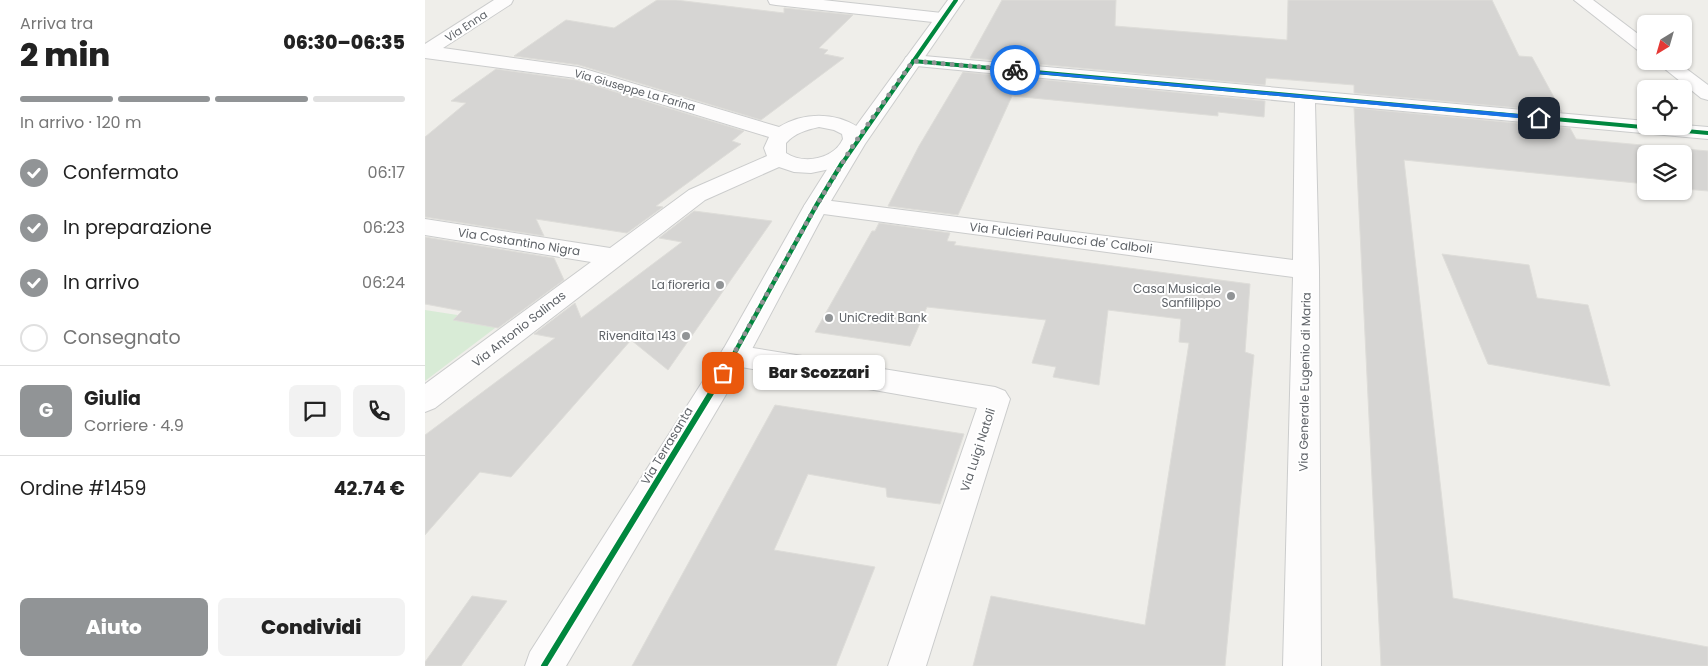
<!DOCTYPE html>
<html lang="it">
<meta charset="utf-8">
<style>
body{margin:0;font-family:Poppins,sans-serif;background:#f2f2f2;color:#222;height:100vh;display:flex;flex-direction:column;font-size:19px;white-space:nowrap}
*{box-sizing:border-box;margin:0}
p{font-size:16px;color:#767676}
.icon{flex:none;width:28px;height:28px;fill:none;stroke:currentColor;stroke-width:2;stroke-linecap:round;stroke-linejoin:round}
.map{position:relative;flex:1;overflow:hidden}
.details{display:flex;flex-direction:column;background:#fff;width:425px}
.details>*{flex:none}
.needle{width:32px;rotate:217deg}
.controls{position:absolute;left:1212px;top:15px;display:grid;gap:10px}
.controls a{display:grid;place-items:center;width:55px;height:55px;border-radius:8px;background:#fff;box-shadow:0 1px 4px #0004;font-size:25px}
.pin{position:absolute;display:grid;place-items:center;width:42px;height:42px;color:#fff;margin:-21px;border-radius:10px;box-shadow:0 2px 8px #0006}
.courier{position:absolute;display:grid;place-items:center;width:50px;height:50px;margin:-25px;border:4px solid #1a73e8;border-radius:50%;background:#fff;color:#222;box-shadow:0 1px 6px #0007}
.bubble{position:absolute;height:35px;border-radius:8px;background:#fff;box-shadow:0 1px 4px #0004;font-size:16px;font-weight:800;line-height:35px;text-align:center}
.summary em{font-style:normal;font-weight:800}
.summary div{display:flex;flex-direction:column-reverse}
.summary{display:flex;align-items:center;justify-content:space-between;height:85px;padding:0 20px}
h1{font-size:32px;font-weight:800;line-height:38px}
.bar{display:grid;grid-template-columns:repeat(4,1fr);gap:8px 5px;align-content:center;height:60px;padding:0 20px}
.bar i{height:6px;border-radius:4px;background:#e0e0e0}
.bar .selected{background:#919496}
.bar p{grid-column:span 4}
.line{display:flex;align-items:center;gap:12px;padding:0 20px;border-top:1px solid #e0e0e0}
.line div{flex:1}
.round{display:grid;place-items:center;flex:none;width:52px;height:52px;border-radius:8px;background:#f2f2f2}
ol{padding:0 20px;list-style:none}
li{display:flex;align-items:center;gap:15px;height:55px}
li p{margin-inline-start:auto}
li .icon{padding:5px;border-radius:50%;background:#919496;color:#fff;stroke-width:4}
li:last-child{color:#767676}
li i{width:28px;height:28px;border:2px solid #e0e0e0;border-radius:50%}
.cta{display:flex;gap:10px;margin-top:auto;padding:10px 20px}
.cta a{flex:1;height:58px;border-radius:8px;background:#919496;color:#fff;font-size:20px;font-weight:800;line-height:58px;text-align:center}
.cta a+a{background:#f2f2f2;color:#222}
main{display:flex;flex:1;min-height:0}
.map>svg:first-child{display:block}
.green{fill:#d8ebd6}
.building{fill:#d6d5d3;stroke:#deddd9}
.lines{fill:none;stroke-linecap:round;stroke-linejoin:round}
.minor-casing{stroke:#cbcccc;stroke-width:2}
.tertiary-casing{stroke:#cbcccc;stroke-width:2}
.minor{fill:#fdfcfc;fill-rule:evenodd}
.tertiary{fill:#fdfcfc;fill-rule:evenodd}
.cycleway-far2-casing{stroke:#fff;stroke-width:5.5}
.cycleway-far1-casing{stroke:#fff;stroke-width:8}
.cycleway-casing{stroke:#fff;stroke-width:9}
.cycleway-far2{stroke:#00873e;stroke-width:4}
.cycleway-far1{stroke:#00873e;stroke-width:4.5}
.cycleway{stroke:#00873e;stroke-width:6}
.route{fill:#1a73e8}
.done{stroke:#919496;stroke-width:5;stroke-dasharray:0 9}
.poi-dot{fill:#919496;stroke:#fff;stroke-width:2}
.labels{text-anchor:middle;stroke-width:4;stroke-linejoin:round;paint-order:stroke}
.far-street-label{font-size:11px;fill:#5f6368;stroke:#fff}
.street-label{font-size:12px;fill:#5f6368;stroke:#fff}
.poi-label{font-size:12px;fill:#5f6368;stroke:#fff;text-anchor:end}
</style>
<main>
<section class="details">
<div class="summary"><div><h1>2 min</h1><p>Arriva tra</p></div><em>06:30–06:35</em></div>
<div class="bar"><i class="selected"></i><i class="selected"></i><i class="selected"></i><i></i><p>In arrivo · 120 m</p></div>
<ol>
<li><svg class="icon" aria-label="check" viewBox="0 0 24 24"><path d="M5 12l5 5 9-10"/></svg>Confermato<p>06:17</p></li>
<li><svg class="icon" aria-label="check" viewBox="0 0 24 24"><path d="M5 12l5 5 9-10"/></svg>In preparazione<p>06:23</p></li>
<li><svg class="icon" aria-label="check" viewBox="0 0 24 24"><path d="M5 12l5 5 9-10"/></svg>In arrivo<p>06:24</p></li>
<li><i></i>Consegnato</li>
</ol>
<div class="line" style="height:90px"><b class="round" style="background:#919496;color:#fff">G</b><div><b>Giulia</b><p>Corriere · 4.9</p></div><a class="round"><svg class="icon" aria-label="chat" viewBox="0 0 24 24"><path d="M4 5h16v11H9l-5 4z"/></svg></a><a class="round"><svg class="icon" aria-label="phone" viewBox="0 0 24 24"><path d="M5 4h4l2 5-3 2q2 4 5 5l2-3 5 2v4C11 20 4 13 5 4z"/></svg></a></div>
<div class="line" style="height:65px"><div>Ordine #1459</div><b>42.74 €</b></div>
<div class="cta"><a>Aiuto</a><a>Condividi</a></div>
</section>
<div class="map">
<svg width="1283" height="666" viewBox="0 0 1283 666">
<rect width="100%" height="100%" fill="#efeeea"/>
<!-- green -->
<polygon class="green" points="0,310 78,322 0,381"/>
<!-- building -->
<g class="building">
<polygon points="232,0 251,0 359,13 359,8 428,15 394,48 403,50 399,54 419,58 336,120 154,65 89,56 141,20 189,28"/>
<polygon points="577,0 691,0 690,26 862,40 863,0 1067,0 1094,56 1107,57 1137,112 929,93 929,85 841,78 840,85 545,58"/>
<polygon points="71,69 151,80 319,131 307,141 316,144 231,206 238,207 202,233 111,219 119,236 0,217 0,137 41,103 26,101"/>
<polygon points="538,72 840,101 839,117 793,112 793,116 587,96 533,215 463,206 494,146"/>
<polygon points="929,108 1145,128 1151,139 1283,151 1283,191 1259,189 1259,154 1221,154 1221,184 979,160 1028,598 1283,647 1283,666 956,666"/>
<polygon points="269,211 347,221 243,370 206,340 86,477 55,472 0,535 0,435 130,338 109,334 150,303 156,318 257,242 234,238"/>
<polygon points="454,223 525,233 522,241 531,242 529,245 825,284 820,352 829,355 800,666 548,666 566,596 720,625 764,343 754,342 756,319 683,310 674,385 628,377 631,367 607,363 621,320 502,307 485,346 390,332 447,231 450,231"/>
<polygon points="0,237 129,258 139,280 73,328 28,320 37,311 0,304"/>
<polygon points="1017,254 1104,265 1112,298 1163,305 1185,386 1063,364"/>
<polygon points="350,405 539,434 515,504 462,497 461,488 383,474 349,550 450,567 411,666 207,666"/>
<polygon points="47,596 82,601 36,666 0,666 0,662"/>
</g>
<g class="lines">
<defs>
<g id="minor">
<path d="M69 0H88L86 4 18 48 153 67 354 127C379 112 409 112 433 127L440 139 433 153 423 161 410 168 386 173 369 172 354 167 280 200 10 408 0 412V384L166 262 0 235V219L185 248 264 190 342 156 339 148 344 137 151 78 0 58V44ZM394 127 409 130 417 134 418 139C409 159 379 165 361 153V143C370 133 381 130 394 127Z"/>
<polygon points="343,0 398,0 517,13 523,14 526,18 523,22 517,23 351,5 345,4"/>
<polygon points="1149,0 1168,0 1221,40 1221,53 1215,52"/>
<polygon points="488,55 1221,121 1221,126 1259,126 1259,125 1283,127 1283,139 890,103 894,270 896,666 858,666 868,277 391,213 383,211 379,206 383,201 391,199 868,260 870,102 481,65 479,61 481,57"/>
<polygon points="1230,61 1251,61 1283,85 1283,100 1276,98"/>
<polygon points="309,345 570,387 580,391 585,399 501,666 463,666 552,408 299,364 295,356 299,348"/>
</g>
<polygon id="tertiary" points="523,0 539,0 440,144 403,206 319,364 141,666 100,666 105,652 299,348 379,206 418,144"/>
</defs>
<!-- minor casing -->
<use href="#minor" class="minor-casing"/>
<!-- tertiary casing -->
<use href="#tertiary" class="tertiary-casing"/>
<!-- minor -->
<use href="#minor" class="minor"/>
<!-- tertiary -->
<use href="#tertiary" class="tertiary"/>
<defs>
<g id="cycleway-far2">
<polyline points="488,61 1283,133"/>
<polyline points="416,165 531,0"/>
</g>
<polyline id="cycleway-far1" points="294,381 391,206 417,163"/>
<polyline id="cycleway" points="119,666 294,380"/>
</defs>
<!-- cycleway-far2 casing -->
<use href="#cycleway-far2" class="cycleway-far2-casing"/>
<!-- cycleway-far1 casing -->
<use href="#cycleway-far1" class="cycleway-far1-casing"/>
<!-- cycleway casing -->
<use href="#cycleway" class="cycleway-casing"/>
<!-- cycleway-far2 -->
<use href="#cycleway-far2" class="cycleway-far2"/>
<!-- cycleway-far1 -->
<use href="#cycleway-far1" class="cycleway-far1"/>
<!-- cycleway -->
<use href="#cycleway" class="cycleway"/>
</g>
<!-- route -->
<polygon class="route" points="588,69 1114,116 1117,118 1114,120 590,72"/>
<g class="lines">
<!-- done -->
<polyline class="done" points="298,373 391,206 429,144 488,61 590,70"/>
</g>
<!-- markers -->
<g class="poi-dot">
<circle cx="295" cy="285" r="5"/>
<circle cx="806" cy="296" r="5"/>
<circle cx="404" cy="318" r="5"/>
<circle cx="261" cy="336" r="5"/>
</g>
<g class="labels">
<!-- far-street labels -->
<g class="far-street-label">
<text transform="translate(41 26) rotate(-33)" y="4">Via Enna</text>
<text transform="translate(210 90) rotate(16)" y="4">Via Giuseppe La Farina</text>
</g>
<!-- street labels -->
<g class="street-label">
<text transform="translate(636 238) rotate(7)" y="4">Via Fulcieri Paulucci de' Calboli</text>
<text transform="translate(94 242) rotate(9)" y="4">Via Costantino Nigra</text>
<text transform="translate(94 329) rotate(-38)" y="4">Via Antonio Salinas</text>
<text transform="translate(880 382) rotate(-89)" y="4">Via Generale Eugenio di Maria</text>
<text transform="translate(242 446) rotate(-59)" y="4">Via Terrasanta</text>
<text transform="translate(553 450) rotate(-72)" y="4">Via Luigi Natoli</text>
</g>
<!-- poi labels -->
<g class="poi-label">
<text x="285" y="289">La fioreria</text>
<text x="796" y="293">Casa Musicale<tspan x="796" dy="14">Sanfilippo</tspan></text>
<text x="414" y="322" text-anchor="start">UniCredit Bank</text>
<text x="251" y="340">Rivendita 143</text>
</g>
</g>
</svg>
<div class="controls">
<a><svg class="needle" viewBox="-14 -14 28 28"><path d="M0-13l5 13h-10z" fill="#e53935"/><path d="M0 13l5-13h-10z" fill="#767676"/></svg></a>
<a><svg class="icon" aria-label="locate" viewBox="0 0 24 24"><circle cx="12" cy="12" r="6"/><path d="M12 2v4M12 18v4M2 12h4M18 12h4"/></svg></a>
<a><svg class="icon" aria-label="layers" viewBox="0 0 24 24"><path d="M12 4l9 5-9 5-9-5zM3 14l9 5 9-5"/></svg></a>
</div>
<div class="pin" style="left:298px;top:373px;background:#ea580c"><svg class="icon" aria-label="bag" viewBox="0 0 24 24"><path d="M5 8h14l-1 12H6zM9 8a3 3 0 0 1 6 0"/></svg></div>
<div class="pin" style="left:1114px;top:118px;background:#1f2937"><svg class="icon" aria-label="home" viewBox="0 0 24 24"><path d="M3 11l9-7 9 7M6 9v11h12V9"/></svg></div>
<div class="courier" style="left:590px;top:70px"><svg class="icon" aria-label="bike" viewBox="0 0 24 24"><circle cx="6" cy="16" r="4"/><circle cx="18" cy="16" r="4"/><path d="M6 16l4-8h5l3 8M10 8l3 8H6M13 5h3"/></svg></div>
<div class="bubble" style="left:328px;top:355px;width:132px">Bar Scozzari</div>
</div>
</main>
